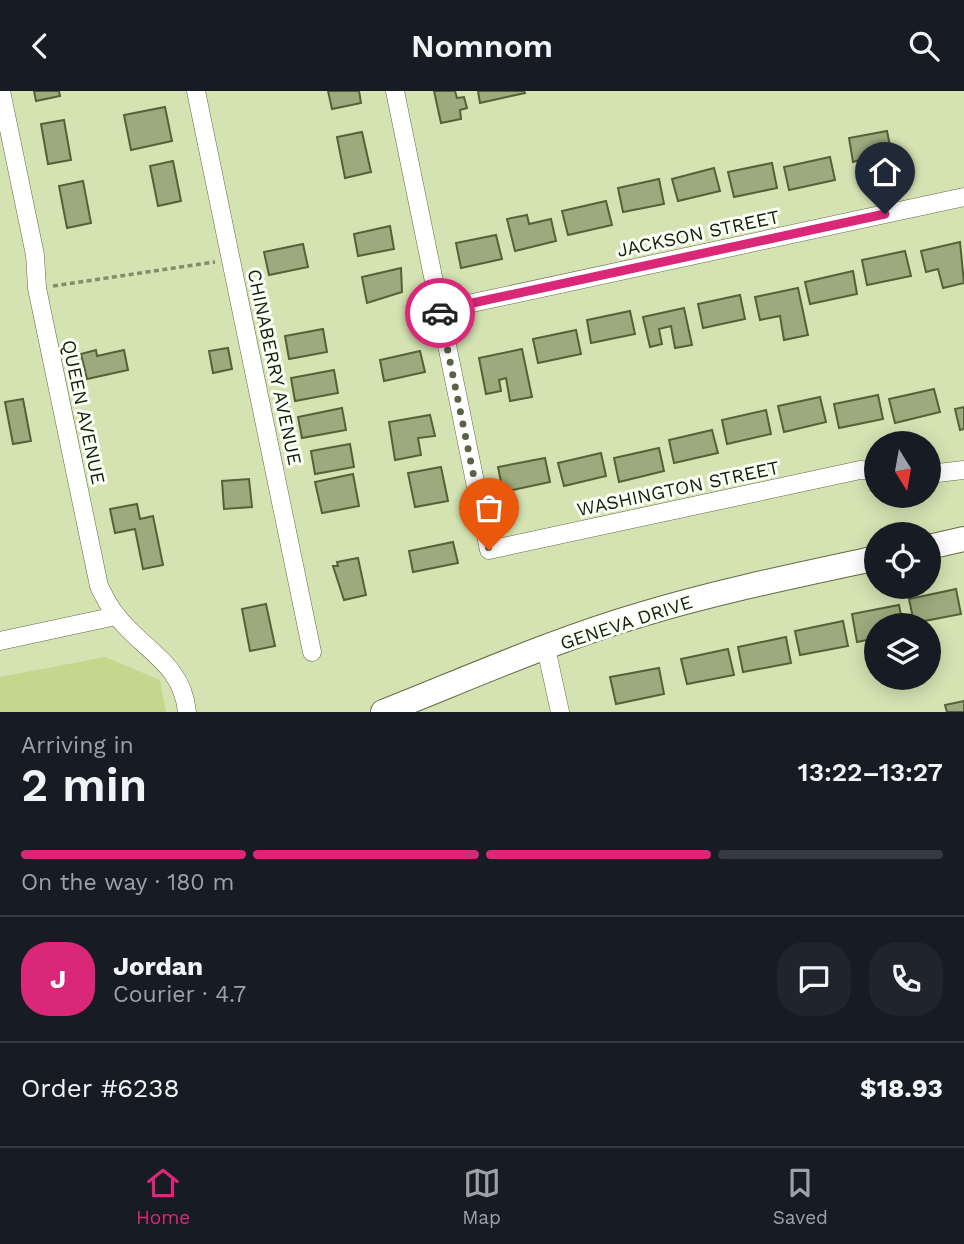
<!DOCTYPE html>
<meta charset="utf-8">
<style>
body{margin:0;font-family:"Work Sans",sans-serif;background:#20242c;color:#f1f3f6;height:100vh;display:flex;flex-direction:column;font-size:26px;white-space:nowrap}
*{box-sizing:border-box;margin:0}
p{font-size:23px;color:#9ea1a6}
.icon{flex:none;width:38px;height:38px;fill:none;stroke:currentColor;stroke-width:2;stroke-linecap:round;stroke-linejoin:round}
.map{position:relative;height:621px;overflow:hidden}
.drawer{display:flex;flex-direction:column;background:#171b24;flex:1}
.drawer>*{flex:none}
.needle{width:46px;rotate:169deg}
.fabs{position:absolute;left:864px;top:340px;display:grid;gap:14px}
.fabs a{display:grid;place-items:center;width:77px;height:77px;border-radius:50%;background:#171b24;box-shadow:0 4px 18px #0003;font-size:35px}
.pin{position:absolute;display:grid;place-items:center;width:60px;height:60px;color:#fff;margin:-72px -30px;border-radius:50% 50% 50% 0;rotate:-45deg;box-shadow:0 0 7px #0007}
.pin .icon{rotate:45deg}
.courier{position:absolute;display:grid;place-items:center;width:70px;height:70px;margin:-35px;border:5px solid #db2777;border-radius:50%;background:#fff;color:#222;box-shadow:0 2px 9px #0007}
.headline em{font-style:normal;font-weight:600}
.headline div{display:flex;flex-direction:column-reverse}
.headline{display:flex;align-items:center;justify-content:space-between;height:119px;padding:0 21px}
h1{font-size:46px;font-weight:600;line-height:52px}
.bar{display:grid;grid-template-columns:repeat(4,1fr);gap:10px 7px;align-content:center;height:84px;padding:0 21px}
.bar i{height:9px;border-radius:5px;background:#363941}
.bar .on{background:#db2777}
.bar p{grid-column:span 4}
.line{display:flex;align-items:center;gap:18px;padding:0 21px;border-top:2px solid #363941}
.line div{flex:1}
.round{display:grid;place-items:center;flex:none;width:74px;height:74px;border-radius:28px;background:#20242c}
header{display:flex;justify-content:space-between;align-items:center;height:91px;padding:0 21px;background:#171b24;font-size:32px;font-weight:600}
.tab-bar{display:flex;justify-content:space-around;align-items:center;height:98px;border-top:2px solid #363941;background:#171b24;font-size:19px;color:#9ea1a6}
.tab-bar a{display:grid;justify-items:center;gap:4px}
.tab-bar .on{color:#db2777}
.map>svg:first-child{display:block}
.green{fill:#c3d88c}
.building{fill:#9daa7d;stroke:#556136;stroke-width:2}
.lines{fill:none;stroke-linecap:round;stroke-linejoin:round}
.minor-casing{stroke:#616c41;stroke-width:19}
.secondary-casing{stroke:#616c41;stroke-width:26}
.path{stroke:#848d6a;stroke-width:3.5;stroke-dasharray:5 3.5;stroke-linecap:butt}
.minor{stroke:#fff;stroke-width:18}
.secondary{stroke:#fff;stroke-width:24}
.done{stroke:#5b6246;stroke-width:7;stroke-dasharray:0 12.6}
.route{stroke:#db2777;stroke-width:9}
.labels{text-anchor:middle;stroke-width:6;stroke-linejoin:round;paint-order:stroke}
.street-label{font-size:19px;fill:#191d0b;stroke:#fbfff5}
</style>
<header><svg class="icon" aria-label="back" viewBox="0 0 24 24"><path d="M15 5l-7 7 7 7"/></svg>Nomnom<svg class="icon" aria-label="search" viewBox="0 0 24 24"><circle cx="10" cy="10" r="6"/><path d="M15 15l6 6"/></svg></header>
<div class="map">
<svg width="964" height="621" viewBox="0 0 964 621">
<rect width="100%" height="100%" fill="#d5e3b3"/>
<!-- green -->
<polygon class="green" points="105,566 160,589 166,621 0,621 0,586"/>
<!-- building -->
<g class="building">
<polygon points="34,0 59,0 60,5 36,10"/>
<polygon points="328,0 359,0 361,12 332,18"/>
<polygon points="434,0 455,0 457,7 464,6 467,17 460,19 461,28 441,32"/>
<polygon points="478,0 524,0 525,2 480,12"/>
<polygon points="165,16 172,50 131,59 124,24"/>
<polygon points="64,29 71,69 48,73 41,33"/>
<polygon points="887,40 891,60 853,71 849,47"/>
<polygon points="362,41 371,81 345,87 337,46"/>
<polygon points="830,66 835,89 789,99 784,76"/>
<polygon points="173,70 181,110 158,115 150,75"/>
<polygon points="772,72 777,97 734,106 728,81"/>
<polygon points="714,77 720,100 678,110 672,88"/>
<polygon points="659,88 664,113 623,121 618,97"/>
<polygon points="83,90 91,132 67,137 59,95"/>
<polygon points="606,110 612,134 568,144 562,120"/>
<polygon points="527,124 529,133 551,128 556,150 515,160 507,128"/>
<polygon points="390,135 394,158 358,165 354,143"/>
<polygon points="496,144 502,168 461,177 456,152"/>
<polygon points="960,151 964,192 943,197 938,178 926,181 921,160"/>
<polygon points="303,153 308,176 269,184 264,161"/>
<polygon points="905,160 911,185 867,194 862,169"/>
<polygon points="401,177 402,201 367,212 362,186"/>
<polygon points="853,180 857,203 810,213 805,191"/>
<polygon points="798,197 808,244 784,249 780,225 760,229 755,206"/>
<polygon points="740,204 745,228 703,237 698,213"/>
<polygon points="684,217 692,254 675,257 671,235 659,238 662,253 650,256 643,226"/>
<polygon points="630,220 635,243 591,252 587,229"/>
<polygon points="323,238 327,261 289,268 285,245"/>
<polygon points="576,239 581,263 538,272 533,248"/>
<polygon points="228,257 232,278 213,282 209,260"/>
<polygon points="522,258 532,306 510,310 506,287 499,289 501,300 486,303 479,267"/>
<polygon points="96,259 97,265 124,259 128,279 87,288 81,263"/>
<polygon points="420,260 425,281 384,290 380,269"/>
<polygon points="334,279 338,302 295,310 291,287"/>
<polygon points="934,298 940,321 895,332 889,308"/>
<polygon points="878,304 883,328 839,337 834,313"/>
<polygon points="820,306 826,331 784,341 778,315"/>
<polygon points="23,308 31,350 13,353 5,311"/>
<polygon points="964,316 964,338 960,339 955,318"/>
<polygon points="342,317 346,339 302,347 298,326"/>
<polygon points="766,319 771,343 727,353 722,329"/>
<polygon points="430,324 435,345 418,347 421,364 395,369 389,331"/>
<polygon points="712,339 718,362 674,372 669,349"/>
<polygon points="350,353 354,376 315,383 311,360"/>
<polygon points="659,357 664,380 619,391 614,367"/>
<polygon points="601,362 606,385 564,395 558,372"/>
<polygon points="545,367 550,391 503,401 498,376"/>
<polygon points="441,376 448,410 415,416 408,382"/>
<polygon points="353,383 359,415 322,422 315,391"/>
<polygon points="249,388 252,416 224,418 222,390"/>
<polygon points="137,413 140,428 153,425 163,474 143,478 135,438 115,442 110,418"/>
<polygon points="453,451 458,472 413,481 409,460"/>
<polygon points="358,467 366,504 344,509 333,475 338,475 337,471"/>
<polygon points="956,498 961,523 914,532 909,508"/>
<polygon points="266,513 275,555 250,560 242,518"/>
<polygon points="899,514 903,534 877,534 877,547 857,551 852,523"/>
<polygon points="843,530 848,555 800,564 795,540"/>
<polygon points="786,546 791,572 743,581 738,556"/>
<polygon points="728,558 734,584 687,593 681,568"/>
<polygon points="659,577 664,603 616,613 610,586"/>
<polygon points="964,610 964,621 947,621 945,614"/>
</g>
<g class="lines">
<defs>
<g id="minor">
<path d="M1 0 35 164 37 197 99 495C104 505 109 516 116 524 143 560 182 571 187 621"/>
<polyline points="196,0 312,561"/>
<polyline points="395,0 489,459 860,379 877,380"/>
<polyline points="440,219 964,106"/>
<polyline points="929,383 964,379"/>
<polyline points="0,550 116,525"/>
<polyline points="546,557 560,621"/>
</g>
<g id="secondary">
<polyline points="929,456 964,448"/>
<path d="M383 621C469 587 554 549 643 523 720 500 798 484 877 467"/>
</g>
</defs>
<!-- minor casing -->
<use href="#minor" class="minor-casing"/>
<!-- secondary casing -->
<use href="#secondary" class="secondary-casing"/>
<!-- path -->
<polyline class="path" points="53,195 215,171"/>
<!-- minor -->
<use href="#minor" class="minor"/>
<!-- secondary -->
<use href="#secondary" class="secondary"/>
</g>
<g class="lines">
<!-- done -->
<polyline class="done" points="440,222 489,459"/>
<!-- route -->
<polyline class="route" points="440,222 440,219 885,123"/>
</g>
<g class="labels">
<!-- street labels -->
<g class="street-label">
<text transform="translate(698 142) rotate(-12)" y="7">JACKSON STREET</text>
<text transform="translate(275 276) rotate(78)" y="7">CHINABERRY AVENUE</text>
<text transform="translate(84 321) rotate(78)" y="7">QUEEN AVENUE</text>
<text transform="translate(678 397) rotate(-12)" y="7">WASHINGTON STREET</text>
<text transform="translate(626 531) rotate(-18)" y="7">GENEVA DRIVE</text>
</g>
</g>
</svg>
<div class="fabs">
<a><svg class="needle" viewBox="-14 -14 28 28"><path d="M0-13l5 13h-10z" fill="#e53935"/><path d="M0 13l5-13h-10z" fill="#9ea1a6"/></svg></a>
<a><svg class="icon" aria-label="locate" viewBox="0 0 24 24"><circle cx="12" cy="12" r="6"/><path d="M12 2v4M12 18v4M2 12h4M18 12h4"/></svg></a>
<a><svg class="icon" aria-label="layers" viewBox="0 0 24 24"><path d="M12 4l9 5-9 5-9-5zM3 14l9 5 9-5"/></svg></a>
</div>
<div class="pin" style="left:489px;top:459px;background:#ea580c"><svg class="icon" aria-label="bag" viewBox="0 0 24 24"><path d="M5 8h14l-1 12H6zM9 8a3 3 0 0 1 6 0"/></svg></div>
<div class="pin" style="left:885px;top:123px;background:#1f2937"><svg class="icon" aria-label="home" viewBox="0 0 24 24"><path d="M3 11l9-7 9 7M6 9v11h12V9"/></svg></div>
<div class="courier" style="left:440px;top:222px"><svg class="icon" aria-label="car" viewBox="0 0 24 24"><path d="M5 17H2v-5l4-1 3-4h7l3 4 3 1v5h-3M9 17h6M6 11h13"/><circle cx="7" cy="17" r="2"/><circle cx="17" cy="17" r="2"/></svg></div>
</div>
<section class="drawer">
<div class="headline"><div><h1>2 min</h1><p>Arriving in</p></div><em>13:22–13:27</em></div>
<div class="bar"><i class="on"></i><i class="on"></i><i class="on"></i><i></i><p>On the way · 180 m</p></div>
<div class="line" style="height:126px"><b class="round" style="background:#db2777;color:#fff">J</b><div><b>Jordan</b><p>Courier · 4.7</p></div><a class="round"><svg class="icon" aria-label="chat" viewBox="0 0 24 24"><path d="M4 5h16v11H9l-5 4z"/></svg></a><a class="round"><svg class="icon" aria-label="phone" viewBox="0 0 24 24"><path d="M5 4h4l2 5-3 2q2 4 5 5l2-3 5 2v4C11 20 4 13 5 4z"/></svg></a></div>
<div class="line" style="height:91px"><div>Order #6238</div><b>$18.93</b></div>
</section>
<nav class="tab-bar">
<a class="on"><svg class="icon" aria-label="home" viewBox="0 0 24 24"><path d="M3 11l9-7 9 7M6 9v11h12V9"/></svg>Home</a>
<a><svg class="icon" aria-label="map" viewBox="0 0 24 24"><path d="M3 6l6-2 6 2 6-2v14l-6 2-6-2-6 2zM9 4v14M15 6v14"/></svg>Map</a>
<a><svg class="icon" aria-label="saved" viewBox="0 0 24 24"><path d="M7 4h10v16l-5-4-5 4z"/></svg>Saved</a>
</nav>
